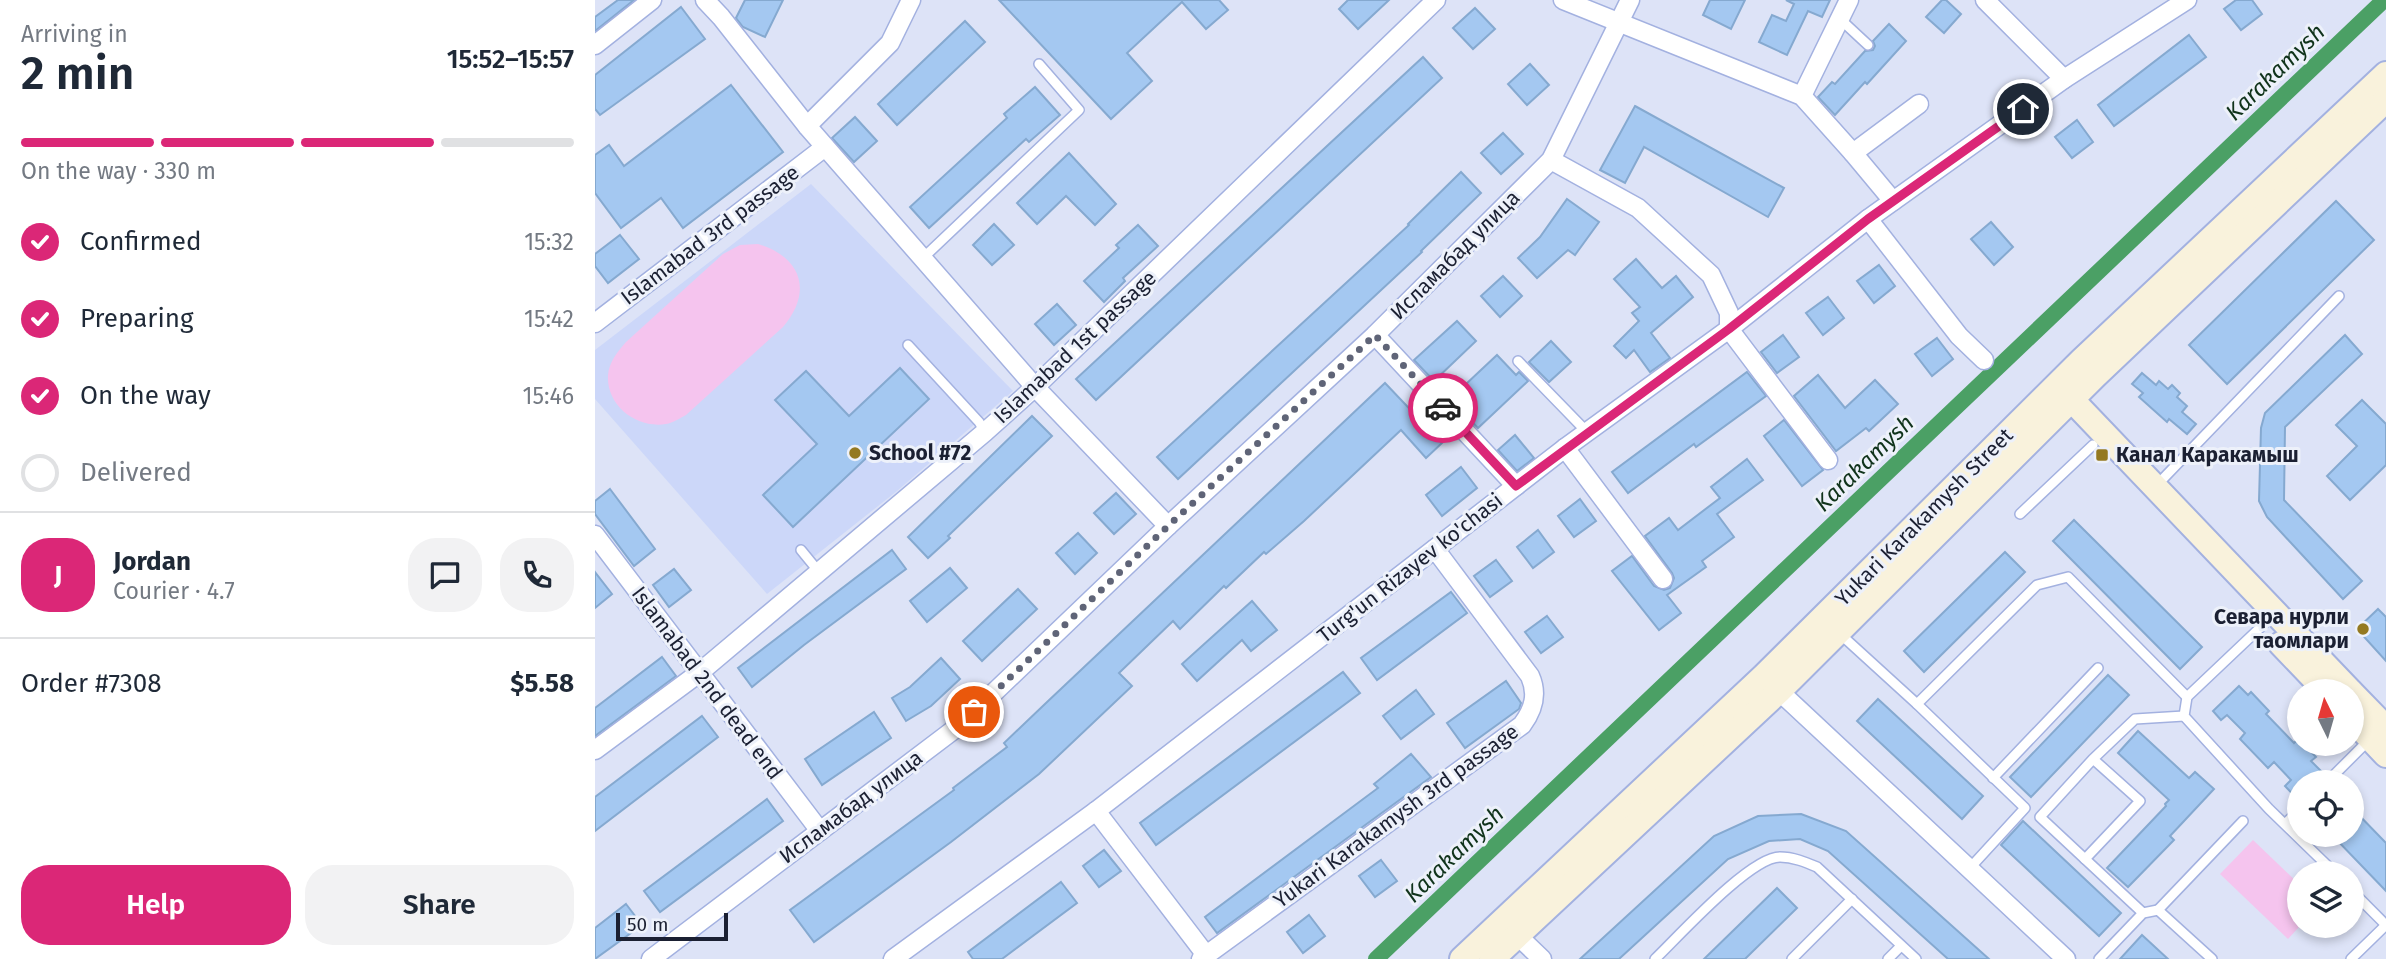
<!DOCTYPE html>
<meta charset="utf-8">
<style>
body{margin:0;font-family:"Fira Sans",sans-serif;background:#f2f2f3;color:#1f2937;height:100vh;display:flex;flex-direction:column;font-size:26px;white-space:nowrap}
*{box-sizing:border-box;margin:0}
p{font-size:23px;color:#747a83}
.icon{flex:none;width:38px;height:38px;fill:none;stroke:currentColor;stroke-width:2;stroke-linecap:round;stroke-linejoin:round}
.map{position:relative;flex:1;overflow:hidden}
.drawer{display:flex;flex-direction:column;background:#fff;width:595px}
.drawer>*{flex:none}
.needle{width:46px;rotate:355deg}
.tools{position:absolute;left:1692px;top:679px;display:grid;gap:14px}
.tools a{display:grid;place-items:center;width:77px;height:77px;border-radius:50%;background:#fff;box-shadow:0 4px 10px #0003;font-size:35px}
.scale{position:absolute;left:21px;bottom:18px;width:112px;box-sizing:border-box;padding-left:7px;border:4px solid #1b2032;border-top:0;font-size:19px;line-height:24px;white-space:nowrap;color:#1b2032;-webkit-text-stroke:5px #edf1fa;paint-order:stroke}
.pin{position:absolute;display:grid;place-items:center;width:60px;height:60px;color:#fff;margin:-30px;border:4px solid #fff;border-radius:50%;box-shadow:0 2px 7px #0007}
.courier{position:absolute;display:grid;place-items:center;width:70px;height:70px;margin:-35px;border:5px solid #db2777;border-radius:50%;background:#fff;color:#222;box-shadow:0 2px 9px #0007}
.head em{font-style:normal;font-weight:600}
.head div{display:flex;flex-direction:column-reverse}
.head{display:flex;align-items:center;justify-content:space-between;height:119px;padding:0 21px}
h1{font-size:46px;font-weight:600;line-height:52px}
.bar{display:grid;grid-template-columns:repeat(4,1fr);gap:10px 7px;align-content:center;height:84px;padding:0 21px}
.bar i{height:9px;border-radius:5px;background:#e0e1e3}
.bar .current{background:#db2777}
.bar p{grid-column:span 4}
.line{display:flex;align-items:center;gap:18px;padding:0 21px;border-top:2px solid #e0e1e3}
.line div{flex:1}
.round{display:grid;place-items:center;flex:none;width:74px;height:74px;border-radius:28px;background:#f2f2f3}
ol{padding:0 21px;list-style:none}
li{display:flex;align-items:center;gap:21px;height:77px}
li p{margin-inline-start:auto}
li .icon{padding:7px;border-radius:50%;background:#db2777;color:#fff;stroke-width:4}
li:last-child{color:#747a83}
li i{width:38px;height:38px;border:4px solid #e0e1e3;border-radius:50%}
.primary-button{display:flex;gap:14px;margin-top:auto;padding:14px 21px}
.primary-button a{flex:1;height:80px;border-radius:28px;background:#db2777;color:#fff;font-size:28px;font-weight:600;line-height:80px;text-align:center}
.primary-button a+a{background:#f2f2f3;color:#1f2937}
main{display:flex;flex:1;min-height:0}
.map>svg:first-child{display:block}
.built{fill:#ccd7f9}
.green{fill:#f5c4ee}
.lines{fill:none;stroke-linecap:round;stroke-linejoin:round}
.canal{stroke:#4ba065;stroke-width:16}
.building{fill:#a4c8f1;stroke:#85a9d0;stroke-width:2}
.lane-casing{stroke:#a3b1e0;stroke-width:12}
.street-casing{stroke:#a3b1e0;stroke-width:21}
.secondary-casing{stroke:#a3b1e0;stroke-width:28}
.lane{stroke:#fff;stroke-width:9}
.street{stroke:#fff;stroke-width:18}
.secondary{stroke:#f9f2dc;stroke-width:24}
.done{stroke:#5f6477;stroke-width:7;stroke-dasharray:0 12.6}
.route{stroke:#db2777;stroke-width:9}
.poi-dot{fill:#947920;stroke:#edf1fa;stroke-width:2.5}
.labels{text-anchor:middle;stroke-width:6;stroke-linejoin:round;paint-order:stroke}
.street-label{font-size:21px;fill:#1b2032;stroke:#edf1fa}
.poi-label{font-size:21px;font-weight:bold;fill:#1b2032;stroke:#edf1fa;text-anchor:start}
.water-label{font-size:23px;font-style:italic;fill:#10331b;stroke:#edf1fa}
</style>
<main>
<section class="drawer">
<div class="head"><div><h1>2 min</h1><p>Arriving in</p></div><em>15:52–15:57</em></div>
<div class="bar"><i class="current"></i><i class="current"></i><i class="current"></i><i></i><p>On the way · 330 m</p></div>
<ol>
<li><svg class="icon" aria-label="check" viewBox="0 0 24 24"><path d="M5 12l5 5 9-10"/></svg>Confirmed<p>15:32</p></li>
<li><svg class="icon" aria-label="check" viewBox="0 0 24 24"><path d="M5 12l5 5 9-10"/></svg>Preparing<p>15:42</p></li>
<li><svg class="icon" aria-label="check" viewBox="0 0 24 24"><path d="M5 12l5 5 9-10"/></svg>On the way<p>15:46</p></li>
<li><i></i>Delivered</li>
</ol>
<div class="line" style="height:126px"><b class="round" style="background:#db2777;color:#fff">J</b><div><b>Jordan</b><p>Courier · 4.7</p></div><a class="round"><svg class="icon" aria-label="chat" viewBox="0 0 24 24"><path d="M4 5h16v11H9l-5 4z"/></svg></a><a class="round"><svg class="icon" aria-label="phone" viewBox="0 0 24 24"><path d="M5 4h4l2 5-3 2q2 4 5 5l2-3 5 2v4C11 20 4 13 5 4z"/></svg></a></div>
<div class="line" style="height:91px"><div>Order #7308</div><b>$5.58</b></div>
<div class="primary-button"><a>Help</a><a>Share</a></div>
</section>
<div class="map">
<svg width="1791" height="959" viewBox="0 0 1791 959">
<rect width="100%" height="100%" fill="#dde3f7"/>
<!-- built -->
<polygon class="built" points="216,184 418,391 302,491 172,594 0,399 0,350"/>
<!-- green -->
<g class="green">
<path d="M163 244C207 257 218 292 188 327L91 415C85 418 78 423 71 424 42 429 11 406 13 375 14 362 23 351 31 342L128 254 145 245Z"/>
<polygon points="1658,840 1704,884 1705,926 1693,939 1625,874"/>
</g>
<g class="lines">
<!-- canal -->
<polyline class="canal" points="781,959 1789,0"/>
</g>
<!-- building -->
<g class="building">
<polygon points="23,0 39,0 0,31 0,17"/>
<polygon points="150,0 188,0 170,37 148,27 141,18"/>
<polygon points="404,0 624,0 633,10 611,29 587,2 532,53 557,81 516,119"/>
<polygon points="753,0 794,0 763,29 744,9"/>
<polygon points="1115,0 1150,0 1136,29 1108,15"/>
<polygon points="1191,0 1235,0 1227,17 1213,11 1192,55 1164,42 1177,15 1191,21 1199,4"/>
<polygon points="1347,0 1351,0 1366,14 1349,33 1331,17"/>
<polygon points="1641,0 1657,0 1667,14 1646,30 1629,9"/>
<polygon points="86,7 110,39 5,115 0,109 0,75"/>
<polygon points="880,8 900,29 878,49 858,28"/>
<polygon points="370,21 390,42 302,125 283,104"/>
<polygon points="1294,24 1311,41 1272,84 1270,82 1240,115 1223,97 1237,82 1240,84 1270,51 1278,50 1280,46 1278,41"/>
<polygon points="1594,35 1611,57 1519,126 1503,105"/>
<polygon points="828,57 847,78 501,400 481,379"/>
<polygon points="935,64 954,85 932,105 913,84"/>
<polygon points="136,85 188,152 88,228 66,198 26,228 0,193 0,155 14,145 29,166"/>
<polygon points="440,87 465,115 434,142 431,139 334,228 315,207 412,118 409,114"/>
<polygon points="1040,106 1189,188 1173,217 1049,147 1030,183 1005,170"/>
<polygon points="260,117 282,141 259,162 237,138"/>
<polygon points="1482,120 1498,142 1477,158 1460,137"/>
<polygon points="908,133 928,154 906,174 886,153"/>
<polygon points="474,153 521,204 500,225 471,196 442,224 422,203"/>
<polygon points="866,172 886,193 826,251 827,252 583,479 562,457 814,225 813,224"/>
<polygon points="972,199 1004,222 980,255 973,250 942,278 923,258 945,237"/>
<polygon points="1741,201 1779,240 1632,384 1594,345"/>
<polygon points="1396,222 1418,247 1399,265 1376,239"/>
<polygon points="399,224 419,245 397,265 378,245"/>
<polygon points="543,225 563,246 528,278 530,281 509,302 489,281 524,248 521,245"/>
<polygon points="25,235 44,259 13,283 0,266 0,254"/>
<polygon points="1041,259 1067,288 1081,276 1098,297 1056,333 1075,358 1055,372 1039,350 1031,358 1019,346 1044,321 1037,313 1045,307 1019,279"/>
<polygon points="1284,265 1300,286 1279,303 1262,281"/>
<polygon points="908,276 927,296 905,317 886,296"/>
<polygon points="1233,297 1249,318 1228,335 1211,313"/>
<polygon points="462,304 481,325 459,345 440,324"/>
<polygon points="862,321 881,341 839,381 819,360"/>
<polygon points="1188,335 1204,357 1182,373 1166,352"/>
<polygon points="1750,335 1767,354 1690,427 1689,500 1767,581 1748,599 1672,517 1664,501 1666,428 1670,413"/>
<polygon points="1342,338 1358,359 1337,376 1320,354"/>
<polygon points="956,341 976,362 954,382 934,362"/>
<polygon points="902,355 921,375 924,372 933,381 883,428 855,399"/>
<polygon points="305,368 334,399 198,527 168,495 222,444 180,400 211,371 254,416"/>
<polygon points="1152,372 1171,396 1101,447 1099,444 1033,493 1017,472"/>
<polygon points="1547,373 1561,385 1564,381 1573,389 1577,385 1585,393 1582,397 1592,406 1587,412 1601,424 1592,434 1574,419 1572,422 1544,397 1548,393 1537,384"/>
<polygon points="1223,375 1250,408 1280,380 1303,404 1274,431 1271,428 1241,451 1199,396"/>
<polygon points="790,383 847,443 831,458 806,430 709,521 671,554 669,552 631,588 629,586 585,629 578,621 524,673 537,686 444,774 356,842 219,942 195,910 359,790 358,788 412,747 409,743 451,703"/>
<polygon points="1767,400 1791,424 1791,465 1755,500 1732,476 1762,446 1741,425"/>
<polygon points="437,416 457,436 353,536 355,538 333,558 313,537"/>
<polygon points="1189,420 1228,470 1207,486 1169,436"/>
<polygon points="920,435 939,458 922,471 903,450"/>
<polygon points="1152,459 1168,480 1122,514 1139,537 1107,561 1111,567 1072,595 1086,613 1064,630 1017,571 1037,556 1059,586 1069,590 1075,588 1079,578 1077,573 1050,536 1074,518 1083,530 1125,498 1116,487"/>
<polygon points="866,467 882,488 847,516 831,495"/>
<polygon points="15,489 60,549 39,566 0,514 0,501"/>
<polygon points="521,493 541,514 519,534 499,513"/>
<polygon points="985,499 1001,521 979,537 963,516"/>
<polygon points="1479,520 1607,647 1585,669 1458,541"/>
<polygon points="943,530 959,552 938,568 922,547"/>
<polygon points="483,533 502,553 480,574 461,553"/>
<polygon points="297,550 311,569 209,645 157,687 143,668"/>
<polygon points="1410,552 1430,572 1329,672 1309,651"/>
<polygon points="901,560 917,581 895,597 879,576"/>
<polygon points="355,568 372,588 332,622 315,601"/>
<polygon points="79,569 96,590 74,607 58,585"/>
<polygon points="0,572 17,594 0,608"/>
<polygon points="423,589 442,609 387,661 368,641"/>
<polygon points="856,592 872,613 782,680 766,658"/>
<polygon points="657,601 682,630 656,651 647,640 602,681 587,664"/>
<polygon points="1783,609 1791,617 1791,661 1762,629"/>
<polygon points="952,616 968,637 946,653 930,632"/>
<polygon points="67,657 81,676 0,736 0,708"/>
<polygon points="346,658 365,679 336,706 311,721 297,698 315,687"/>
<polygon points="748,672 765,693 561,845 545,823"/>
<polygon points="1513,675 1534,695 1436,797 1415,777"/>
<polygon points="911,681 926,703 924,709 870,748 852,723"/>
<polygon points="1644,686 1653,695 1656,692 1674,711 1671,714 1699,743 1703,739 1704,744 1708,744 1721,757 1716,761 1726,771 1715,782 1704,782 1704,801 1690,786 1696,780 1679,762 1673,768 1645,739 1650,733 1632,715 1626,720 1618,711"/>
<polygon points="821,690 839,714 806,739 788,716"/>
<polygon points="1283,699 1388,796 1367,819 1262,721"/>
<polygon points="279,712 296,738 227,785 210,759"/>
<polygon points="107,716 123,737 0,831 0,797"/>
<polygon points="1543,731 1594,778 1600,772 1619,789 1575,836 1579,840 1533,887 1512,868 1571,806 1570,804 1574,800 1523,753"/>
<polygon points="816,754 836,777 622,933 610,917 783,788 779,784"/>
<polygon points="172,799 188,821 65,912 49,891"/>
<polygon points="1757,808 1791,843 1791,891 1737,835 1757,835"/>
<polygon points="1206,814 1251,831 1394,959 1353,959 1233,851 1205,839 1174,841 1133,859 1024,959 985,959 1119,836 1163,816"/>
<polygon points="1428,821 1526,913 1504,936 1406,845"/>
<polygon points="509,850 526,871 504,887 488,866"/>
<polygon points="786,860 802,881 780,897 764,876"/>
<polygon points="466,882 482,903 407,959 378,959 373,952"/>
<polygon points="1182,888 1202,908 1150,959 1109,959"/>
<polygon points="31,904 47,925 0,959 0,928"/>
<polygon points="714,915 730,936 708,953 692,932"/>
<polygon points="1547,935 1573,959 1525,959"/>
</g>
<g class="lines">
<defs>
<g id="lane">
<polyline points="1245,19 1273,45"/>
<polyline points="328,258 484,110 444,64"/>
<polyline points="313,345 384,422 390,432"/>
<polyline points="923,361 992,432"/>
<polyline points="1561,486 1744,296"/>
<polyline points="1425,514 1498,445"/>
<polyline points="206,550 224,572"/>
<polyline points="1668,625 1592,697 1589,716 1674,809 1740,873"/>
<polyline points="1243,632 1322,704"/>
<polyline points="1498,759 1545,801 1490,859 1445,817 1498,759 1540,719 1589,716"/>
<polyline points="1398,778 1503,668"/>
<polyline points="1732,782 1774,740"/>
<polyline points="1691,823 1704,810"/>
<polyline points="1490,859 1548,913"/>
<polyline points="1374,869 1430,808 1322,704 1442,585 1473,577 1592,697"/>
<polyline points="1757,891 1791,925"/>
<polyline points="1563,910 1648,821"/>
<path d="M1060 959C1084 936 1155 857 1185 857 1198 857 1210 862 1222 867L1321 959"/>
<polyline points="1197,959 1257,899"/>
<polyline points="1293,959 1306,946"/>
<polyline points="1504,959 1548,913 1563,910 1617,959"/>
<polyline points="1756,959 1791,925"/>
</g>
<g id="street">
<polyline points="110,0 126,17 212,126 440,387 573,526"/>
<polyline points="968,0 1207,96 1258,153"/>
<polyline points="1390,0 1469,79"/>
<polyline points="0,45 57,0"/>
<polyline points="1207,96 1254,0"/>
<polyline points="212,126 295,43 316,0"/>
<polyline points="956,160 1043,208 1116,275 1134,313 1134,329 1233,460"/>
<polyline points="1298,201 1258,153 1324,104"/>
<polyline points="1273,219 1364,336 1389,360"/>
<polyline points="0,323 230,147"/>
<polyline points="780,335 921,486"/>
<polyline points="970,448 1068,579"/>
<polyline points="0,535 225,831"/>
<polyline points="1184,691 1471,959"/>
<polyline points="0,750 104,673 390,432 440,387 841,0"/>
<polyline points="501,811 611,955"/>
<polyline points="922,935 947,959"/>
<polyline points="56,959 365,725 573,526 780,335 956,160 1035,0"/>
<polyline points="298,959 501,811 970,448 1134,329 1273,219 1469,79 1592,0"/>
<path d="M606 959 927 725C939 709 943 694 935 676L840 549"/>
</g>
<g id="secondary">
<polyline points="1463,394 1476,399 1755,691"/>
<polyline points="1686,644 1731,691"/>
<polyline points="1757,693 1791,728"/>
<polyline points="1757,719 1791,755"/>
<polyline points="867,959 1169,676 1486,361 1791,74"/>
<polyline points="897,959 1184,691 1501,375 1791,100"/>
</g>
</defs>
<!-- lane casing -->
<use href="#lane" class="lane-casing"/>
<!-- street casing -->
<use href="#street" class="street-casing"/>
<!-- secondary casing -->
<use href="#secondary" class="secondary-casing"/>
<!-- lane -->
<use href="#lane" class="lane"/>
<!-- street -->
<use href="#street" class="street"/>
<!-- secondary -->
<use href="#secondary" class="secondary"/>
</g>
<g class="lines">
<!-- done -->
<polyline class="done" points="379,712 573,526 780,335 848,408"/>
<!-- route -->
<polyline class="route" points="848,408 921,486 1134,329 1273,219 1428,109"/>
</g>
<!-- markers -->
<g class="poi-dot">
<circle cx="260" cy="453" r="7"/>
<rect x="1500" y="448" width="14" height="14" rx="3.5"/>
<circle cx="1768" cy="629" r="7"/>
</g>
<g class="labels">
<!-- street labels -->
<g class="street-label">
<text transform="translate(115 235) rotate(-37)" y="7">Islamabad 3rd passage</text>
<text transform="translate(860 255) rotate(-45)" y="7">Исламабад улица</text>
<text transform="translate(480 347) rotate(-43)" y="7">Islamabad 1st passage</text>
<text transform="translate(1329 517) rotate(-45)" y="7">Yukari Karakamysh Street</text>
<text transform="translate(815 568) rotate(-38)" y="7">Turg'un Rizayev ko'chasi</text>
<text transform="translate(112 683) rotate(53)" y="7">Islamabad 2nd dead end</text>
<text transform="translate(256 807) rotate(-37)" y="7">Исламабад улица</text>
<text transform="translate(801 816) rotate(-36)" y="7">Yukari Karakamysh 3rd passage</text>
</g>
<!-- poi labels -->
<g class="poi-label">
<text x="274" y="460">School #72</text>
<text x="1521" y="462">Канал Каракамыш</text>
<text x="1754" y="624" text-anchor="end">Севара нурли<tspan x="1754" dy="24">таомлари</tspan></text>
</g>
<!-- water labels -->
<g class="water-label">
<text transform="translate(1680 72) rotate(-44)" y="8">Karakamysh</text>
<text transform="translate(1269 463) rotate(-44)" y="8">Karakamysh</text>
<text transform="translate(859 854) rotate(-44)" y="8">Karakamysh</text>
</g>
</g>
</svg>
<div class="tools">
<a><svg class="needle" viewBox="-14 -14 28 28"><path d="M0-13l5 13h-10z" fill="#e53935"/><path d="M0 13l5-13h-10z" fill="#747a83"/></svg></a>
<a><svg class="icon" aria-label="locate" viewBox="0 0 24 24"><circle cx="12" cy="12" r="6"/><path d="M12 2v4M12 18v4M2 12h4M18 12h4"/></svg></a>
<a><svg class="icon" aria-label="layers" viewBox="0 0 24 24"><path d="M12 4l9 5-9 5-9-5zM3 14l9 5 9-5"/></svg></a>
</div>
<div class="scale">50 m</div>
<div class="pin" style="left:379px;top:712px;background:#ea580c"><svg class="icon" aria-label="bag" viewBox="0 0 24 24"><path d="M5 8h14l-1 12H6zM9 8a3 3 0 0 1 6 0"/></svg></div>
<div class="pin" style="left:1428px;top:109px;background:#1f2937"><svg class="icon" aria-label="home" viewBox="0 0 24 24"><path d="M3 11l9-7 9 7M6 9v11h12V9"/></svg></div>
<div class="courier" style="left:848px;top:408px"><svg class="icon" aria-label="car" viewBox="0 0 24 24"><path d="M5 17H2v-5l4-1 3-4h7l3 4 3 1v5h-3M9 17h6M6 11h13"/><circle cx="7" cy="17" r="2"/><circle cx="17" cy="17" r="2"/></svg></div>
</div>
</main>
